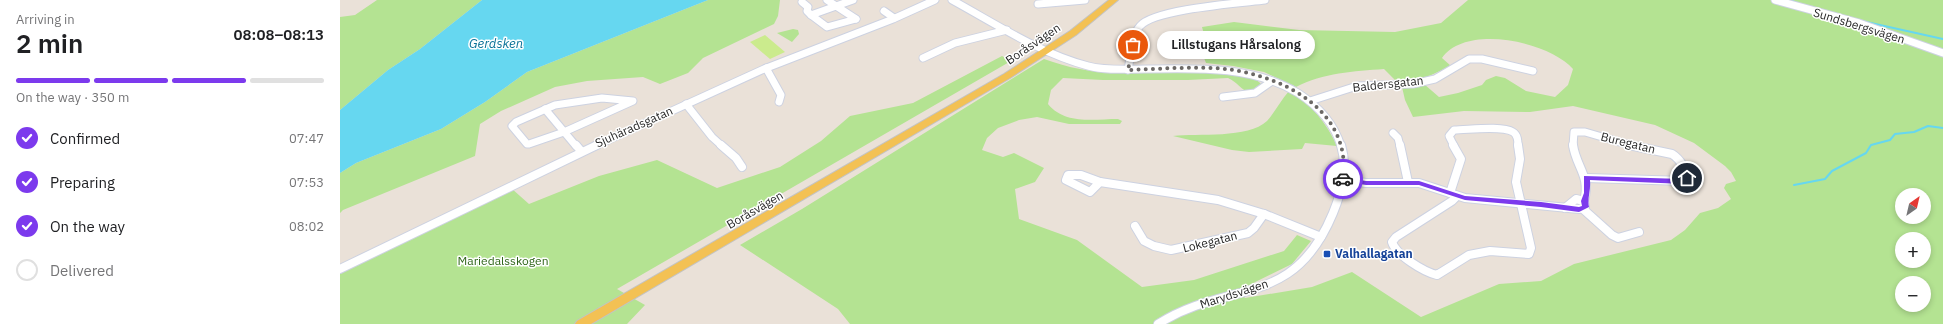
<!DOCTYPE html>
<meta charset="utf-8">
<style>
body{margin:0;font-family:"IBM Plex Sans",sans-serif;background:#f6f6f6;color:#202124;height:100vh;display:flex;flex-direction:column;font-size:15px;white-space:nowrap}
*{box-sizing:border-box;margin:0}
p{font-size:13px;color:#757577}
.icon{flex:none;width:22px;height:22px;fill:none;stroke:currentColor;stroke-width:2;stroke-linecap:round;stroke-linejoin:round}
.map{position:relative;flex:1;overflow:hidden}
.sheet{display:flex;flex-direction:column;background:#fff;width:340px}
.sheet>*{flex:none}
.needle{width:26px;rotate:34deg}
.fabs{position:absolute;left:1555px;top:188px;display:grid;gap:8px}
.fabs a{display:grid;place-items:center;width:36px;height:36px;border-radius:50%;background:#fff;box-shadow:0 2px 6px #0003;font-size:20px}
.pin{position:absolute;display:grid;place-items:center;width:34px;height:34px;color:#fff;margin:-17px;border:2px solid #fff;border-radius:50%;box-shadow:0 1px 4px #0007}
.courier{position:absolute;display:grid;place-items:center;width:40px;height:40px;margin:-20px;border:3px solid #7c3aed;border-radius:50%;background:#fff;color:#222;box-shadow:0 1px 5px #0007}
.bubble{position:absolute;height:28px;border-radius:14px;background:#fff;box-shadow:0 2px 6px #0003;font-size:13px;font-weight:600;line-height:28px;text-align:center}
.head em{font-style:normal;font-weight:600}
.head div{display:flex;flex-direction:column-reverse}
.head{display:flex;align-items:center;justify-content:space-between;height:68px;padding:0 16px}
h1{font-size:26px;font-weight:600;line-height:30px}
.bar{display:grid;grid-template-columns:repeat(4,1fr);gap:6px 4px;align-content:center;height:48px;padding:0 16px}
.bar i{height:5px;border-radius:3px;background:#e0e0e0}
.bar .on{background:#7c3aed}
.bar p{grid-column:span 4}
ol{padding:0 16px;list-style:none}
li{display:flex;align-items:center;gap:12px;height:44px}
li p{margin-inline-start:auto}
li .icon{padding:4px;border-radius:50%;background:#7c3aed;color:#fff;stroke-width:4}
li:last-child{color:#757577}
li i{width:22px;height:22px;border:2px solid #e0e0e0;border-radius:50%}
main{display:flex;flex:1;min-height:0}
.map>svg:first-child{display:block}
.green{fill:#b4e392;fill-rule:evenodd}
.pitch{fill:#cbeb8d}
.water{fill:#66d7f0}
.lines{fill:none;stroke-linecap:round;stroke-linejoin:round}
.stream{stroke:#66d7f0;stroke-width:2}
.minor-far1-casing{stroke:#cdd2e1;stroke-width:9}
.minor-casing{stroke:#cdd2e1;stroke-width:10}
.major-casing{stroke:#c3c3c3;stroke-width:2}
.minor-far1{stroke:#fff;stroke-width:7}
.minor{stroke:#fff;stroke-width:8}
.major{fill:#f3c154;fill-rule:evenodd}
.route{fill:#7c3aed}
.done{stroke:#6b6865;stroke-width:4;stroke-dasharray:0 7.2}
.transit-dot{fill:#1a4fb4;stroke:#fff;stroke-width:1.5}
.labels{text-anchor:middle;stroke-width:3;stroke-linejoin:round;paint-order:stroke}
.street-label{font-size:12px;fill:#272727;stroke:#fff}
.transit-label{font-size:12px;font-weight:bold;fill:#164399;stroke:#fff;text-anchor:start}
.park-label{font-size:12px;fill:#2d6417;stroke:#fff}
.water-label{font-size:13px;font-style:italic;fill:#0a7298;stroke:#fff}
</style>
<main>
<section class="sheet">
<div class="head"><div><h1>2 min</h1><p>Arriving in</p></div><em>08:08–08:13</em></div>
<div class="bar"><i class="on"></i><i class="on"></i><i class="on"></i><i></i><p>On the way · 350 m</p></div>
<ol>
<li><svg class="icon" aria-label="check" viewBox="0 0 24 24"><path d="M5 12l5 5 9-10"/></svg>Confirmed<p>07:47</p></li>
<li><svg class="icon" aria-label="check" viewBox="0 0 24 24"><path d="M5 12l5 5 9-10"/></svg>Preparing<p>07:53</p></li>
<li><svg class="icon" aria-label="check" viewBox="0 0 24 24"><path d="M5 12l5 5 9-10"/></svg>On the way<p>08:02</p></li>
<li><i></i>Delivered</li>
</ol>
</section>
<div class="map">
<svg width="1603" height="324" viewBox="0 0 1603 324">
<rect width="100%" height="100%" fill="#eae1d8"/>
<!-- green -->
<g class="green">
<polygon points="37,0 142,0 80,49 48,70 0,110 0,17 15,15"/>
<polygon points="368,0 440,0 438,16 434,24 363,58 348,73 320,84 303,77 247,81 215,87 161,111 140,124 135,156 3,210 0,213 0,173 16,163 101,129 145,102 187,72"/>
<path d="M1128 0H1603V324H510L498 309 400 245 462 209 704 59C716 63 728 67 740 69 754 72 769 72 783 73 809 75 906 64 921 84L920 87C903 99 901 83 888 78L848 80H763L723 78 711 90 708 104C725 125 754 119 778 119L782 121 780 124H729L697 117 679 120 658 128 647 138 642 150 663 157 674 153 704 168 695 182 675 189 679 219 737 240 802 287 854 280 944 251 957 235 971 241 952 264 899 290 905 298 972 287 1012 272 1081 317 1159 284 1201 281 1234 264 1331 240 1345 230 1360 213 1378 208 1391 199 1384 188 1386 184 1396 181 1391 172 1385 166 1354 143 1315 125 1233 106 1190 112 1124 111 1073 117 1065 100 1062 87 1084 84 1099 97 1118 93 1142 85 1146 80 1156 76 1165 78 1186 91 1215 97 1228 85 1233 69C1210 42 1126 23 1102 58L1111 66 1080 80 1058 83 1044 69C1014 71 983 73 956 87L924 72 893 66 866 63 861 50 867 45 862 27 894 22 959 30 1055 32 1101 23ZM1562 195H1584V217H1562ZM1562 239H1584V261H1562ZM1562 283H1584V305H1562Z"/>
<polygon points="453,29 458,30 459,34 452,42 437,33"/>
<polygon points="662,56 671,61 277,289 305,305 287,324 0,324 0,273 171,188 189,204 259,176 317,160 377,188 440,167 481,141 510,116 573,103"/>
<path d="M949 91C972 105 986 122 997 146L965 143 962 149 909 152 892 150 833 136C858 133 908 139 927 121 935 112 941 100 949 91Z"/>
</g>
<!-- pitch -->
<polygon class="pitch" points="425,35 445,52 430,59 410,42"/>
<!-- water -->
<polygon class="water" points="142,0 368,0 187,72 145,102 101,129 16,163 0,173 0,110 48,70 80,49"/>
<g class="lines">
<!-- stream -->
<g class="stream">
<polyline points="1450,0 1457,3"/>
<polyline points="1522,21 1603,39"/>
<polyline points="1454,185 1485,179 1492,171 1526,153 1531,145 1550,140 1555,134 1574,132 1588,126 1603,128"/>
</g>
<defs>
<g id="minor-far1">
<polyline points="487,0 516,19"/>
<polyline points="513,0 471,15 487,27 516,19"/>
<path d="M612 0C656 24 699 53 748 66 767 71 788 69 808 69 859 68 913 66 958 93 978 106 994 123 1001 146"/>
<polyline points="1435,0 1519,23 1603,53"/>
<polyline points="462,2 468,7 467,11 471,15"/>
<polyline points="698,4 745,0"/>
<polyline points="544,11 554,18"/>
<polyline points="583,58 615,43 667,30"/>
<polyline points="426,68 441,95 439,102"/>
<path d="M788 70C791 57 790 37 800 26 814 9 901 3 925 0"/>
<polyline points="883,97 915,93 932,81"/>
<polygon points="262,98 293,101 224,132 189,144 187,144 172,126 176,122 215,105"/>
<polyline points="970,101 1017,86 1073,84 1095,79 1129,59 1142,59 1193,71"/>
<polyline points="346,104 372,137 382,146"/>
<polyline points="205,109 236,146"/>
<polyline points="1053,133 1058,138 1060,146"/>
<polyline points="255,146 424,69 553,19 595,0"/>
<path d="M1114 146 1109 136 1114 130C1128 130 1162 125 1173 132 1178 135 1178 141 1178 146"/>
<polyline points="1233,146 1234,132 1245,132 1293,146"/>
</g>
<g id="minor">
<polyline points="236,145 241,151"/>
<polyline points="381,145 396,158 402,167"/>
<polyline points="1060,145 1068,182"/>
<path d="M1233 145C1236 167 1251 176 1244 201"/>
<polygon points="728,175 741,175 760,182 750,192 726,180"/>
<path d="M1247 178 1344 181 1347 179C1347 170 1340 159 1332 154L1289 145"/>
<polyline points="1003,180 1026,183 1079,183 1125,198 1239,209 1245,207 1244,201"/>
<polyline points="760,182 878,200 924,214 981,237"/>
<polyline points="1110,193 1121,159 1113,145"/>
<path d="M1117 196 1112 201 1056 237 1052 242C1056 255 1084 272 1097 275L1129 255 1150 251 1189 254 1191 248 1176 182 1180 159 1178 145"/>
<polyline points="1225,208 1236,199 1244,201"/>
<polyline points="1243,209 1272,235 1278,238 1299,232"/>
<polyline points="795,226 804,241 814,246 831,250 908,233 914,228 924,214"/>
<polyline points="0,269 257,145"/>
<path d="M818 324C889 279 953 310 993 213 1002 191 1008 168 1001 145"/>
</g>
<polygon id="major" points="769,0 778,0 736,35 670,78 251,324 235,324 237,321 664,74 730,31"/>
</defs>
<!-- minor-far1 casing -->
<use href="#minor-far1" class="minor-far1-casing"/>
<!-- minor casing -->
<use href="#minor" class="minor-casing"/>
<!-- major casing -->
<use href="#major" class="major-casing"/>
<!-- minor-far1 -->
<use href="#minor-far1" class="minor-far1"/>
<!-- minor -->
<use href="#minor" class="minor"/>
<!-- major -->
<use href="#major" class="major"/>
</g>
<!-- route -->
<path class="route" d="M1244 176 1343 179 1347 176 1350 178 1344 184 1250 180C1251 190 1247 199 1249 207L1239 212 1201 207 1125 200 1079 185H1026L1003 181 1000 179 1003 177 1026 181H1079L1125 196 1201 202 1239 207 1242 206 1241 201 1244 193Z"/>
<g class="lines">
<!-- done -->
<path class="done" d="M793 45 788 70C821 69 854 66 886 69 944 76 1012 111 1003 179"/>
</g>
<!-- markers -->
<rect class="transit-dot" x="983" y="250" width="8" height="8" rx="2"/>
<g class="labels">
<!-- street labels -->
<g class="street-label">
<text transform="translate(1519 26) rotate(17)" y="4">Sundsbergsvägen</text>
<text transform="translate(693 44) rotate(-34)" y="4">Boråsvägen</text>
<text transform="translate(1048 84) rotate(-6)" y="4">Baldersgatan</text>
<text transform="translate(294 127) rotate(-24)" y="4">Sjuhäradsgatan</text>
<text transform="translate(1288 143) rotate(14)" y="4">Buregatan</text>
<text transform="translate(415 210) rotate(-30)" y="4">Boråsvägen</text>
<text transform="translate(870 242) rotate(-14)" y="4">Lokegatan</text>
<text transform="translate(894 294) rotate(-18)" y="4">Marydsvägen</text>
</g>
<!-- transit labels -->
<g class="transit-label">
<text x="995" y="258">Valhallagatan</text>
</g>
<!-- park labels -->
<g class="park-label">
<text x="163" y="265">Mariedalsskogen</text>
</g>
<!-- water labels -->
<g class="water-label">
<text x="156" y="48">Gerdsken</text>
</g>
</g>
</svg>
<div class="fabs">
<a><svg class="needle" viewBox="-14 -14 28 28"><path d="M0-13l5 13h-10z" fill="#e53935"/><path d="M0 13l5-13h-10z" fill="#757577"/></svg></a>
<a>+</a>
<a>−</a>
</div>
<div class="pin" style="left:793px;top:45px;background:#ea580c"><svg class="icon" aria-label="bag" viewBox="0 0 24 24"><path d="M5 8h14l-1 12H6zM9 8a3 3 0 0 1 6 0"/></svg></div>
<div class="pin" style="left:1347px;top:178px;background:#1f2937"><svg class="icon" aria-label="home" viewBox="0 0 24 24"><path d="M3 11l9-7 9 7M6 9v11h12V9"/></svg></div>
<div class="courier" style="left:1003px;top:179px"><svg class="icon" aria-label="car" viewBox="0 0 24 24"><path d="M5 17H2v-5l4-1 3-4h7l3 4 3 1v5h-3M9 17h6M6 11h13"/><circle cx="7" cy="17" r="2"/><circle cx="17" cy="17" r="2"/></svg></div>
<div class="bubble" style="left:817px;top:31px;width:158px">Lillstugans Hårsalong</div>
</div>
</main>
